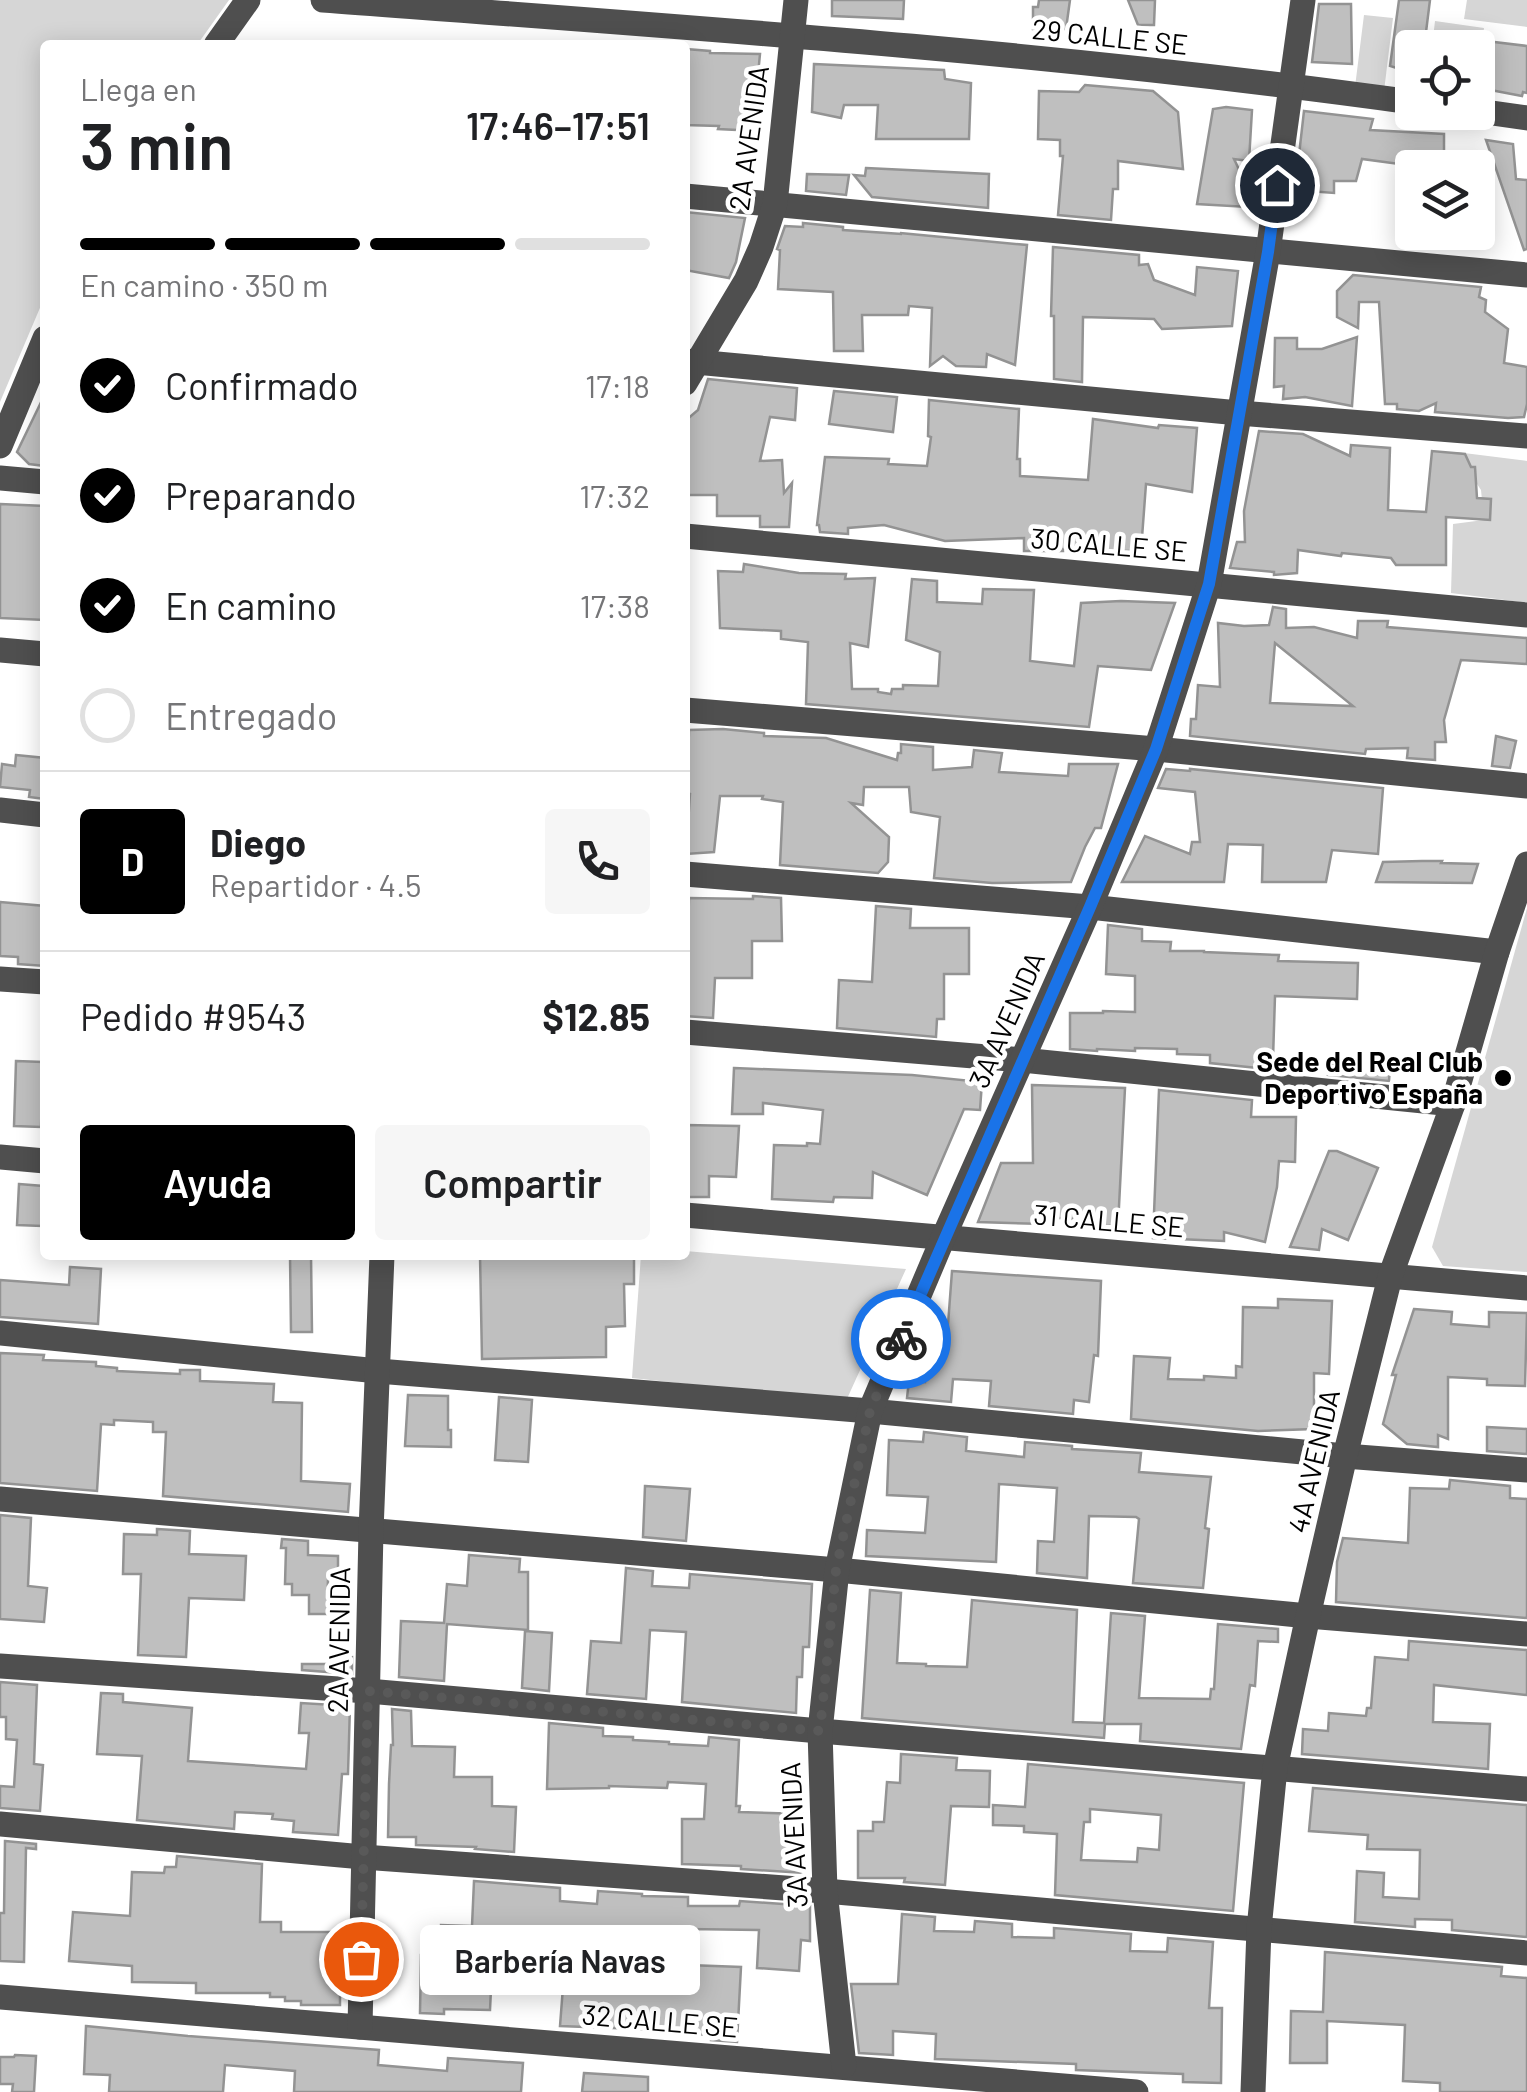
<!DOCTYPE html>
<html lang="es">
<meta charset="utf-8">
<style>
body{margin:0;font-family:Barlow,sans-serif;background:#f6f6f6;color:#202124;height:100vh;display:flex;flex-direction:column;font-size:38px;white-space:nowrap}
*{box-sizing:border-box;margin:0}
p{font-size:32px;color:#757577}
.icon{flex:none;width:55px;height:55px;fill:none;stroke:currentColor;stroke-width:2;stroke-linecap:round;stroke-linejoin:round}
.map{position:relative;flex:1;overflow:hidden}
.side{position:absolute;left:40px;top:40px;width:650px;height:1220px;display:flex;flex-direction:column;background:#fff;border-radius:10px;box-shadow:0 5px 25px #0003}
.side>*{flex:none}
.tools{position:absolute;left:1395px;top:30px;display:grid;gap:20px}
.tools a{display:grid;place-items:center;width:100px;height:100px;border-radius:10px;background:#fff;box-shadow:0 5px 25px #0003;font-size:50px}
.pin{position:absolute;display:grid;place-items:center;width:85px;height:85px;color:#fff;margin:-42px;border:5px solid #fff;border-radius:50%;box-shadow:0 2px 10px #0007}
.courier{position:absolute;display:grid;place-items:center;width:100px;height:100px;margin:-50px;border:8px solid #1a73e8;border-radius:50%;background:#fff;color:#222;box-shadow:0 2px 12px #0007}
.bubble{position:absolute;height:70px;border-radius:10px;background:#fff;box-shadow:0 5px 25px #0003;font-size:32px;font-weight:600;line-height:70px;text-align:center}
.head em{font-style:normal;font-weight:600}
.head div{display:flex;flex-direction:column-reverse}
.head{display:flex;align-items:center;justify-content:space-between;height:170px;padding:0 40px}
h1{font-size:65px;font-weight:600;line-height:75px}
.bar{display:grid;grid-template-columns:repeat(4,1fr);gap:15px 10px;align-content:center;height:120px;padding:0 40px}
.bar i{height:12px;border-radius:8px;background:#e0e0e0}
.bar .selected{background:#000}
.bar p{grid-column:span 4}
.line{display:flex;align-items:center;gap:25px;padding:0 40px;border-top:2px solid #e0e0e0}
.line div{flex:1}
.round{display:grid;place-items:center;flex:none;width:105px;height:105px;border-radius:10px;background:#f6f6f6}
ol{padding:0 40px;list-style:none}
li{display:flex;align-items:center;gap:30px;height:110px}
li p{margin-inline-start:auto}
li .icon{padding:10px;border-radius:50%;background:#000;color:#fff;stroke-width:4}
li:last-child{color:#757577}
li i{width:55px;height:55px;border:5px solid #e0e0e0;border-radius:50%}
.action{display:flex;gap:20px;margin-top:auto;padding:20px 40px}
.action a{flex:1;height:115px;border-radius:10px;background:#000;color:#fff;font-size:40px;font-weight:600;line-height:115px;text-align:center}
.action a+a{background:#f6f6f6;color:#202124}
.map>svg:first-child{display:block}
.green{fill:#d6d6d6}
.building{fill:#bfbfbf;stroke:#939393;stroke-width:2.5;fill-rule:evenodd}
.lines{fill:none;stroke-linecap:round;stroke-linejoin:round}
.minor{stroke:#4f4f4f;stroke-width:25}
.done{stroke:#595959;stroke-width:10;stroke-dasharray:0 18}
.route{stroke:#1a73e8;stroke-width:12}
.poi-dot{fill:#000;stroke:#fff;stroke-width:4}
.labels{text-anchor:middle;stroke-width:9;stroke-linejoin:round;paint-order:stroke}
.street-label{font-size:28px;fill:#000;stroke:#fff}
.poi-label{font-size:28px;font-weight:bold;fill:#000;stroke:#fff;text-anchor:end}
</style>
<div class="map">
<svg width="1527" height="2092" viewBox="0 0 1527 2092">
<rect width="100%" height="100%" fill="#fff"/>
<!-- green -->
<g class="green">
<polygon points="0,0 229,0 197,45 45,45 45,296 0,402"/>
<polygon points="1467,0 1527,0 1527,27 1464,19"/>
<polygon points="1364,15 1393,18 1384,91 1355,87"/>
<polygon points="1435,21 1484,28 1478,72 1478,48 1432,47"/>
<polygon points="1456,452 1527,461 1527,603 1451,593 1453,524 1484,520 1481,490"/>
<polygon points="1527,908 1527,1272 1443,1266 1432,1247"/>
<polygon points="685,1251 906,1269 846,1401 632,1378 641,1255 685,1255"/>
</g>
<!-- building -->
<g class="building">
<polygon points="832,0 904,0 903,19 832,16"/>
<polygon points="1039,0 1070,0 1066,29 1033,29 1033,7 1038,7"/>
<polygon points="1128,0 1155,0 1154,25 1138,25"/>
<polygon points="1399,0 1430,0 1424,48 1412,48 1412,73 1390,66"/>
<polygon points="1319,4 1351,4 1352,64 1312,62"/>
<polygon points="1486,41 1527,46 1527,93 1523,92 1522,96 1480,88"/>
<polygon points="686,49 710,51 710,53 760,54 755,106 759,107 757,131 718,129 719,126 685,125"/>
<polygon points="814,64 944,70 945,79 971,83 969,139 876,139 878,105 844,105 841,118 812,112"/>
<polygon points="1085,85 1153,91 1178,112 1183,169 1118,161 1118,189 1113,189 1111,220 1058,215 1063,156 1060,156 1060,140 1038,139 1039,91 1079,92"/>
<polygon points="1226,107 1252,110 1249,161 1234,159 1247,186 1248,207 1197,204 1213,109"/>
<polygon points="1304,111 1373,119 1370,130 1444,134 1444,168 1407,168 1407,165 1362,159 1356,181 1334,181 1334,193 1295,190"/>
<polygon points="1486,140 1513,144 1516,179 1527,180 1527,249 1524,250"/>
<polygon points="866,168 989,174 988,208 872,197 854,175 865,176"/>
<polygon points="807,174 849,175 846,195 806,191"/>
<polygon points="685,212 745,218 736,262 729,278 685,270"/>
<polygon points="803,223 843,227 843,230 902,234 900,233 1027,245 1015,365 987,354 986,367 956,366 943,356 930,366 932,308 909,306 908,315 862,315 863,351 834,351 833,292 778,289 780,250 777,249 785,226 803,227"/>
<polygon points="1053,247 1139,255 1139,265 1148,264 1154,280 1195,295 1197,267 1238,271 1232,326 1162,329 1154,319 1083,317 1082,382 1054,379 1054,316 1051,316"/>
<polygon points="1353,275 1481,287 1479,297 1486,300 1485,312 1508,329 1504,363 1527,367 1527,404 1524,417 1508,418 1435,412 1436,403 1419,411 1397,409 1397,404 1385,404 1379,302 1359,302 1358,328 1337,317 1337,291"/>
<polygon points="1357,337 1352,406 1305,397 1283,399 1284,386 1274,387 1275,338 1297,338 1297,349 1322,349"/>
<polygon points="708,379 797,388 795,420 770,417 760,461 782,460 784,493 792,483 789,527 760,527 760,516 717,516 717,495 685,495 685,421 698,410"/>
<polygon points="834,391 897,397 893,432 829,424"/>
<polygon points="45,394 45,466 29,464 17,452"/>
<polygon points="929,400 1019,409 1017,459 1020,459 1020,476 1088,480 1093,419 1158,428 1159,425 1197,428 1192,492 1146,484 1141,551 1103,551 1103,547 1063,549 1063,551 1024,551 1024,538 945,541 884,525 848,528 848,534 820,532 819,525 817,525 825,457 889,459 888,464 927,466 931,437 928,436"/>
<polygon points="1259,431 1303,434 1350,456 1351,445 1390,448 1388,510 1426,512 1432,451 1465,454 1471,467 1475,467 1477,498 1491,499 1490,520 1446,517 1446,565 1396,565 1391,558 1342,553 1341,556 1298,550 1297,573 1274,575 1274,572 1230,568 1237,542 1245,542 1244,511"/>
<polygon points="0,504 45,506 45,620 0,618"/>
<polygon points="744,564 799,573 846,574 845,579 875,578 868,647 850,643 852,689 878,689 878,692 891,694 892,689 903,689 903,685 938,686 940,652 906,640 912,579 937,581 937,602 982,604 983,589 1034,590 1030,661 1074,666 1081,603 1121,601 1175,603 1151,670 1098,666 1089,727 806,704 808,642 781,639 781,631 720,628 718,571 743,572"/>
<path d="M1273 607 1286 609V628L1314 627 1357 638 1358 621H1388L1387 627 1527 638V664L1461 660 1444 720 1446 742H1435V760L1407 758 1408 748 1366 749 1365 754 1190 736 1191 719H1196L1198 685 1220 687 1218 623 1244 626 1269 625ZM1275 643 1353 706 1270 703Z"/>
<polygon points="723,729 764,733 764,736 826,738 897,760 898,753 901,753 901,744 933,747 933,770 972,767 974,750 1002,753 999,772 1068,776 1069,764 1118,764 1101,828 1095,828 1085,847 1071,882 992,883 934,878 940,817 911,812 909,787 864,787 863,805 851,803 889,837 888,862 878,873 780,865 783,802 762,799 763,796 720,796 714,852 686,854 690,794 687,793 689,730"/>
<polygon points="1496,736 1516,741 1510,768 1492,766"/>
<polygon points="16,755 45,758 45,799 29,797 30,790 0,787 2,764 15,766"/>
<polygon points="1166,769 1190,771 1190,769 1383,788 1378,854 1332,850 1326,882 1262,882 1263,845 1228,844 1224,882 1122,882 1145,836 1190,854 1192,842 1200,842 1195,792 1158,788"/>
<polygon points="1422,861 1442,861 1441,863 1478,864 1472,883 1376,882 1383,862"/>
<polygon points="753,896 781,898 782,941 752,941 752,978 715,978 713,1018 685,1016 685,965 687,965 689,898 753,899"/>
<polygon points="0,902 45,906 45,966 18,964 18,957 0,956"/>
<polygon points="876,906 911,909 910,928 969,928 969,974 944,974 944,1019 937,1019 936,1037 837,1028 839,980 872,982"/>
<polygon points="1108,925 1142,929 1142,941 1171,942 1170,951 1204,951 1204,952 1279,955 1278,961 1358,963 1357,999 1275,996 1273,1059 1278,1060 1277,1070 1210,1063 1210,1055 1177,1054 1177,1049 1135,1048 1135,1051 1097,1049 1097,1051 1070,1049 1070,1013 1103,1013 1103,1011 1135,1012 1135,976 1106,974"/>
<polygon points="16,1061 43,1062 41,1127 14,1126"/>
<polygon points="1329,1063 1390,1067 1389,1081 1328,1075"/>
<polygon points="734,1068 912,1075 982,1082 980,1110 964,1109 927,1195 873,1172 872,1198 834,1197 833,1202 772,1199 774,1145 807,1146 807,1143 820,1144 823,1110 763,1103 763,1114 732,1114"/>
<polygon points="1032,1085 1125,1088 1118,1226 1088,1224 1088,1220 1044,1217 1044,1224 978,1222 1001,1163 1033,1163"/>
<polygon points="1159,1090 1252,1100 1251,1117 1296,1117 1295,1162 1279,1161 1277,1187 1265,1242 1224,1232 1224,1241 1153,1238"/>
<polygon points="685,1125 739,1126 736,1177 709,1176 709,1197 685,1197"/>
<polygon points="1329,1151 1337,1151 1378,1168 1348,1240 1322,1229 1319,1250 1290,1247"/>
<polygon points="19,1184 43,1186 42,1226 17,1225"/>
<polygon points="290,1255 311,1255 312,1332 291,1332"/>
<polygon points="480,1255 634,1255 634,1284 624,1284 625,1326 606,1327 606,1357 482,1359"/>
<polygon points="70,1267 101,1269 98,1324 0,1317 0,1280 69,1285"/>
<polygon points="952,1271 1101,1281 1098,1356 1094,1355 1089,1402 1074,1400 1073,1414 989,1406 991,1381 953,1379 951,1402 907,1398 909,1380 925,1382 927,1337 947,1338"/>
<polygon points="1278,1299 1332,1301 1329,1374 1314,1373 1314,1429 1258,1431 1131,1419 1134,1356 1170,1358 1168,1379 1204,1380 1204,1376 1236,1378 1236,1366 1242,1367 1243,1307 1278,1308"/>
<polygon points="1414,1309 1452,1312 1451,1324 1489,1327 1489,1312 1527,1313 1525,1386 1487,1385 1487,1379 1448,1377 1448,1439 1438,1435 1438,1447 1407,1444 1383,1424 1396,1375 1392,1375"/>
<polygon points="0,1353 44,1355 43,1360 96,1362 96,1366 117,1368 117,1371 180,1374 180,1370 200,1370 200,1381 274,1384 273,1402 302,1403 301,1481 350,1484 348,1512 163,1496 166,1432 153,1432 153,1422 114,1420 114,1425 101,1424 97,1491 0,1483"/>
<polygon points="408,1395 448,1396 448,1430 451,1430 451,1447 405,1446"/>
<polygon points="499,1397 532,1400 528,1462 495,1460"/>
<polygon points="1487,1427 1527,1429 1527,1454 1487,1451"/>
<polygon points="924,1432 967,1437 966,1451 1024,1457 1025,1442 1072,1446 1072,1449 1141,1453 1139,1472 1211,1477 1205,1528 1209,1529 1203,1588 1133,1583 1139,1519 1136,1517 1089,1516 1087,1578 1037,1573 1038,1541 1054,1542 1057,1488 999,1484 996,1562 866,1556 867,1530 925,1533 928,1497 887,1495 889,1440 923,1442"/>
<polygon points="1450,1480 1510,1486 1510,1498 1527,1499 1527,1618 1336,1602 1337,1562 1343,1538 1408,1543 1410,1488 1449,1489"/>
<polygon points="645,1486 690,1489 686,1541 643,1537"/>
<polygon points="0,1515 31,1518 28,1586 47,1588 44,1622 0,1619"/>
<polygon points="157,1529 190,1531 189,1554 246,1556 244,1600 189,1598 186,1657 138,1655 141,1574 123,1574 124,1534 157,1535"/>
<polygon points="282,1539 308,1541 308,1555 338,1556 338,1579 328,1579 327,1614 309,1614 309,1595 292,1595 292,1584 285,1584 286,1548 281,1548"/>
<polygon points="469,1555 520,1559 519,1572 528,1572 528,1630 447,1624 444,1681 399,1677 401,1621 444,1623 447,1584 467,1586"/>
<polygon points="626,1568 653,1571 652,1586 689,1588 690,1574 812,1584 809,1647 803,1647 802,1677 797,1677 796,1713 682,1702 686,1632 650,1630 646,1699 587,1694 591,1641 621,1643"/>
<polygon points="870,1590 901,1593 897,1663 926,1664 926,1666 967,1667 972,1600 1077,1610 1073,1722 1104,1723 1111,1613 1145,1616 1139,1698 1210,1699 1211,1689 1214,1689 1218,1624 1278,1629 1278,1642 1258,1641 1255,1686 1250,1685 1241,1749 1140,1741 1141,1724 1105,1724 1104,1738 862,1718"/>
<polygon points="525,1631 552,1633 549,1691 522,1688"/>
<polygon points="1409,1641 1527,1650 1527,1695 1434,1685 1433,1722 1490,1724 1488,1769 1302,1754 1303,1729 1328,1731 1329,1713 1366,1716 1367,1708 1371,1708 1375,1657 1408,1660"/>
<polygon points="331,1657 352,1657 352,1674 302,1670 302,1664 331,1664"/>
<polygon points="0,1682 37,1685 34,1764 43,1765 40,1811 0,1808 0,1786 14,1787 17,1740 6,1739 6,1717 0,1717"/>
<polygon points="101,1693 123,1694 123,1702 192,1708 188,1761 306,1769 309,1733 299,1733 301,1703 350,1706 348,1774 342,1774 338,1835 293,1832 294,1821 272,1819 273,1814 235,1812 234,1829 137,1820 142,1756 97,1754"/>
<polygon points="392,1709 411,1711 412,1746 455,1747 454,1777 492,1777 492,1806 516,1807 514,1852 475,1849 476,1847 416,1845 416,1837 388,1837 389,1784 391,1745 393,1745"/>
<polygon points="549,1723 603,1728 603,1736 633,1737 633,1740 669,1742 669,1744 708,1746 709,1737 739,1740 736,1806 740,1806 739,1812 802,1814 800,1854 805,1854 804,1873 741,1869 741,1866 682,1864 682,1819 704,1819 706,1784 668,1782 667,1788 609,1786 609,1788 547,1789"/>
<polygon points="901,1754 957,1758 956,1770 990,1771 989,1807 951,1806 945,1885 904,1882 905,1878 858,1878 858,1831 873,1831 873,1822 884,1822 887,1782 900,1783"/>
<path d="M1028 1764 1244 1783 1233 1911 1055 1895 1057 1834 1024 1832V1826L993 1825V1805L1025 1807ZM1090 1809 1161 1815 1159 1850 1138 1848 1137 1862 1081 1860 1084 1822H1090Z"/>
<polygon points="1313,1788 1527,1805 1527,1937 1452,1930 1452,1920 1415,1919 1415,1927 1355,1922 1357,1871 1384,1873 1383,1897 1419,1899 1420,1850 1367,1849 1368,1835 1309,1831"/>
<polygon points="5,1841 36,1844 36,1849 26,1848 24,1962 0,1961 0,1913 4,1913"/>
<polygon points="177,1856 262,1864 260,1922 281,1922 281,1932 340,1932 340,2005 301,2005 301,2001 285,2001 285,1997 270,1997 270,1993 196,1993 196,1983 132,1982 132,1966 69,1961 73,1912 130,1916 132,1872 164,1873 165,1867 176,1867"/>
<polygon points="474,1881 560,1888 560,1901 597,1904 598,1891 642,1894 642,1896 688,1897 688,1906 739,1906 740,1901 810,1906 810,1941 801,1940 799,1971 757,1968 759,1930 688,1929 688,1965 741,1967 737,2042 711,2040 711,2035 666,2032 666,2030 560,2026 566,1948 493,1947 490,2010 444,2009 444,2014 420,2013 421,1955 440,1955 441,1925 472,1926"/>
<polygon points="902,1914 935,1917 934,1931 974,1932 975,1921 1012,1924 1012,1937 1054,1938 1054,1928 1131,1934 1130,1951 1167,1952 1168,1938 1213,1942 1209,2008 1222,2008 1221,2083 1183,2082 1183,2074 1076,2070 1076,2064 935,2059 936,2034 893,2031 893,2055 859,2053 851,1984 898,1984"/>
<polygon points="1325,1952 1502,1967 1501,1976 1527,1978 1527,2092 1440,2092 1440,2083 1403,2081 1405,2025 1327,2021 1327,2063 1290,2063 1291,2011 1323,2012"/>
<polygon points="86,2026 188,2036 379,2050 378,2065 447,2071 448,2058 523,2063 521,2092 294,2092 295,2071 225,2065 223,2092 109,2092 110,2075 84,2074"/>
<polygon points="15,2055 36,2056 34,2092 12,2092 13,2084 0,2084 0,2057 14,2057"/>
<polygon points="584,2073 648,2077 648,2092 582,2092"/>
</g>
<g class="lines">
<!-- minor -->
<g class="minor">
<path d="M323 0C686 27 1052 52 1412 102"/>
<polyline points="216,45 248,0"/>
<polyline points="1478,111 1527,118"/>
<polyline points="685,196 1527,275"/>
<polyline points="685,361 1239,413 1527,436"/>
<polyline points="685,383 746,281 761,247 775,204 796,0"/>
<polyline points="0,446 45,338"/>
<polyline points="0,478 45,482"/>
<polyline points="685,536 1527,615"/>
<polyline points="0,650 45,654"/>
<polyline points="685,710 1156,749 1527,786"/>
<polyline points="0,810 45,815"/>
<polyline points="685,874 1090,907 1497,952"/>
<polyline points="0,979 45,982"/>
<polyline points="685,1032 1022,1060 1453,1104"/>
<polyline points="0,1157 45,1161"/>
<polyline points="685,1215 1527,1288"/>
<polyline points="0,1333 378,1371 870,1411 1345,1456 1527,1470"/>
<polyline points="0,1499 837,1570 1308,1616 1527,1634"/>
<polyline points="0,1666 368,1691 820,1731 1527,1789"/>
<polyline points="0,1824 363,1857 825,1891 1527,1953"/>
<polyline points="0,1997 1136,2092"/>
<polyline points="360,2027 371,1531 382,1255"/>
<polyline points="844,2066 825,1891 820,1731 837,1570 870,1411 944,1236 1090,907 1156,749 1209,584 1268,252 1303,0"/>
<polyline points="1253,2092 1259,1929 1275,1768 1308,1616 1345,1456 1390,1277 1453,1104 1497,952 1527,864"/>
</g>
</g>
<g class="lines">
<!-- done -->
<polyline class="done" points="361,1959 368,1691 820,1731 836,1570 870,1411 901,1339"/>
<!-- route -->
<polyline class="route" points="901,1339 1090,907 1156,749 1209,584 1268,252 1277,185"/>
</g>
<!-- markers -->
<circle class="poi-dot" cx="1503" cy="1078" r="10"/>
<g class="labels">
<!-- street labels -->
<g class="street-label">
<text transform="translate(1110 37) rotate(6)" y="10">29 CALLE SE</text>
<text transform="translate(749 138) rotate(-82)" y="10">2A AVENIDA</text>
<text transform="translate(1109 545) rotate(5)" y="10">30 CALLE SE</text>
<text transform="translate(1007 1020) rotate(-66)" y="10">3A AVENIDA</text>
<text transform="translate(1109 1221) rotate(5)" y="10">31 CALLE SE</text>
<text transform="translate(1314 1461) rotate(-77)" y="10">4A AVENIDA</text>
<text transform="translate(339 1640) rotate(-89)" y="10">2A AVENIDA</text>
<text transform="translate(794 1835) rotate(-93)" y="10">3A AVENIDA</text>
<text transform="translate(660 2021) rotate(5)" y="10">32 CALLE SE</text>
</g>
<!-- poi labels -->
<g class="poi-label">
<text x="1483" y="1072">Sede del Real Club<tspan x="1483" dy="32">Deportivo España</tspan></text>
</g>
</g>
</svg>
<div class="tools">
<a><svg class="icon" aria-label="locate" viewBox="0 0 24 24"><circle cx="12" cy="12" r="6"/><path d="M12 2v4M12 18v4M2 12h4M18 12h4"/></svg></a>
<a><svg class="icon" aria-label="layers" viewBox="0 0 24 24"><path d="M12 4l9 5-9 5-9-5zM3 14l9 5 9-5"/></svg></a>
</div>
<div class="pin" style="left:361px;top:1959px;background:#ea580c"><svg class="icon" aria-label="bag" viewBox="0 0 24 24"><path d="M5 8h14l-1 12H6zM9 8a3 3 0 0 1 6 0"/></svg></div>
<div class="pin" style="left:1277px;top:185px;background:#1f2937"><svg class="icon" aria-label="home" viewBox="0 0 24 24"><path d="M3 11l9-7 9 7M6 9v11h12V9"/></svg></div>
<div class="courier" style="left:901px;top:1339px"><svg class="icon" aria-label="bike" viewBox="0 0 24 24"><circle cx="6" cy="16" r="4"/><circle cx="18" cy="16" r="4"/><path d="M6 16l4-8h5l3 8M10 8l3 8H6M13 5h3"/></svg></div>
<div class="bubble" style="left:420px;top:1925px;width:280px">Barbería Navas</div>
<section class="side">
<div class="head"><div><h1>3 min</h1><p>Llega en</p></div><em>17:46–17:51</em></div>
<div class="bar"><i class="selected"></i><i class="selected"></i><i class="selected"></i><i></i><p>En camino · 350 m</p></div>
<ol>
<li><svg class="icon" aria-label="check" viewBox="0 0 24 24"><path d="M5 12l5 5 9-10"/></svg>Confirmado<p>17:18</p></li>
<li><svg class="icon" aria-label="check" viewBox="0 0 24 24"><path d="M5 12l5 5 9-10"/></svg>Preparando<p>17:32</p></li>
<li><svg class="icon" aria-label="check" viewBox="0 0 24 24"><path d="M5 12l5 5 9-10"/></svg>En camino<p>17:38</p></li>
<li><i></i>Entregado</li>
</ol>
<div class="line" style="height:180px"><b class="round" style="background:#000;color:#fff">D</b><div><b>Diego</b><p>Repartidor · 4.5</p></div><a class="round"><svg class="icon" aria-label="phone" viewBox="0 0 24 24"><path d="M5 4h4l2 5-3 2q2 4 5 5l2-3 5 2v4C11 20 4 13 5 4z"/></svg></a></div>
<div class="line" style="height:130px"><div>Pedido #9543</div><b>$12.85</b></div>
<div class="action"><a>Ayuda</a><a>Compartir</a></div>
</section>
</div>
